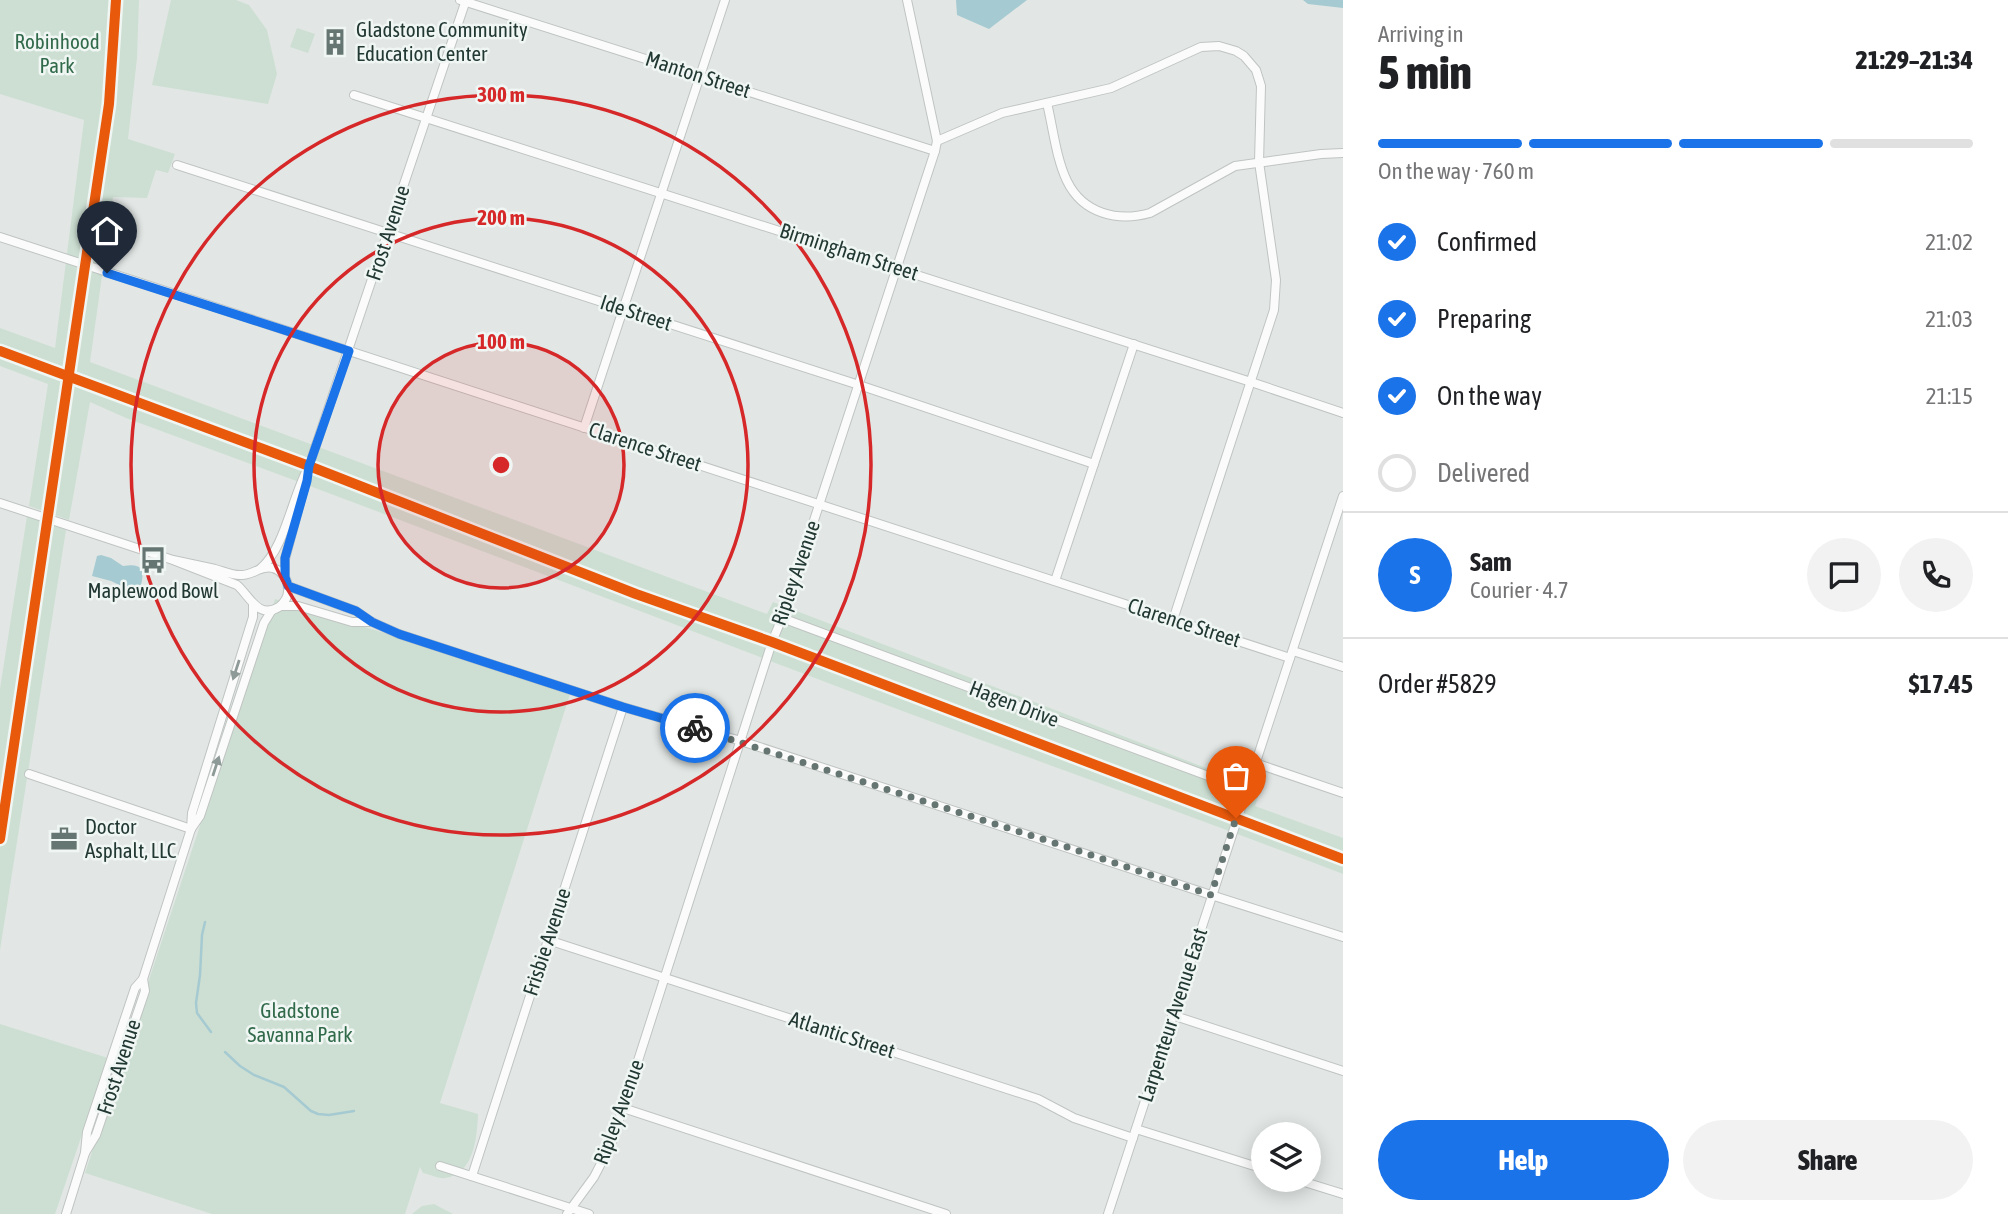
<!DOCTYPE html>
<meta charset="utf-8">
<style>
body{margin:0;font-family:"Asap Condensed",sans-serif;background:#f2f2f2;color:#202124;height:100vh;display:flex;flex-direction:column;font-size:26px;white-space:nowrap}
*{box-sizing:border-box;margin:0}
p{font-size:23px;color:#757577}
.icon{flex:none;width:38px;height:38px;fill:none;stroke:currentColor;stroke-width:2;stroke-linecap:round;stroke-linejoin:round}
.map{position:relative;flex:1;overflow:hidden}
.details{display:flex;flex-direction:column;background:#fff;width:665px}
.details>*{flex:none}
.buttons{position:absolute;left:1251px;top:1122px;display:grid;gap:14px}
.buttons a{display:grid;place-items:center;width:70px;height:70px;border-radius:50%;background:#fff;box-shadow:0 4px 18px #0003;font-size:35px}
.pin{position:absolute;display:grid;place-items:center;width:60px;height:60px;color:#fff;margin:-72px -30px;border-radius:50% 50% 50% 0;rotate:-45deg;box-shadow:0 0 7px #0007}
.pin .icon{rotate:45deg}
.courier{position:absolute;display:grid;place-items:center;width:70px;height:70px;margin:-35px;border:5px solid #1a73e8;border-radius:50%;background:#fff;color:#222;box-shadow:0 2px 9px #0007}
.overview em{font-style:normal;font-weight:800}
.overview div{display:flex;flex-direction:column-reverse}
.overview{display:flex;align-items:center;justify-content:space-between;height:119px;padding:0 35px}
h1{font-size:46px;font-weight:800;line-height:52px}
.bar{display:grid;grid-template-columns:repeat(4,1fr);gap:10px 7px;align-content:center;height:84px;padding:0 35px}
.bar i{height:9px;border-radius:5px;background:#e0e0e0}
.bar .selected{background:#1a73e8}
.bar p{grid-column:span 4}
.line{display:flex;align-items:center;gap:18px;padding:0 35px;border-top:2px solid #e0e0e0}
.line div{flex:1}
.round{display:grid;place-items:center;flex:none;width:74px;height:74px;border-radius:37px;background:#f2f2f2}
ol{padding:0 35px;list-style:none}
li{display:flex;align-items:center;gap:21px;height:77px}
li p{margin-inline-start:auto}
li .icon{padding:7px;border-radius:50%;background:#1a73e8;color:#fff;stroke-width:4}
li:last-child{color:#757577}
li i{width:38px;height:38px;border:4px solid #e0e0e0;border-radius:50%}
.cta{display:flex;gap:14px;margin-top:auto;padding:14px 35px}
.cta a{flex:1;height:80px;border-radius:42px;background:#1a73e8;color:#fff;font-size:28px;font-weight:800;line-height:80px;text-align:center}
.cta a+a{background:#f2f2f2;color:#202124}
main{display:flex;flex:1;min-height:0}
.map>svg:first-child{display:block}
.green{fill:#cddfd3}
.water{fill:#a6cad1}
.lines{fill:none;stroke-linecap:round;stroke-linejoin:round}
.stream{stroke:#a6cad1;stroke-width:2.5}
.minor-casing{stroke:#bfc4c2;stroke-width:10}
.minor{stroke:#fbfbfb;stroke-width:8}
.cycleway-casing{stroke:#f0f6f3;stroke-width:15}
.cycleway{stroke:#e8590c;stroke-width:10}
.oneway{fill:#8e9a97}
.done{stroke:#657571;stroke-width:7;stroke-dasharray:0 12.6}
.route{stroke:#1a73e8;stroke-width:9}
.ring{fill:none;stroke:#d62828;stroke-width:3.5}
.labels{text-anchor:middle;stroke-width:5;stroke-linejoin:round;paint-order:stroke}
.poi-label{font-size:21px;fill:#223833;stroke:#f0f6f3;text-anchor:start}
.park-label{font-size:21px;fill:#316a4a;stroke:#f0f6f3}
.street-label{font-size:21px;fill:#223833;stroke:#f0f6f3}
.centre{fill:#d62828;stroke:#f0f6f3;stroke-width:3.5}
.ring-label{font-size:21px;text-anchor:middle;font-weight:bold;fill:#d62828;stroke:#f0f6f3;stroke-width:5;stroke-linejoin:round;paint-order:stroke}
</style>
<main>
<div class="map">
<svg width="1343" height="1214" viewBox="0 0 1343 1214">
<rect width="100%" height="100%" fill="#e2e7e5"/>
<!-- green -->
<g class="green">
<path d="M0 0H139L137 58 128 139 175 154 168 173 156 170 147 198 113 197 90 362 767 614 773 602 1261 789 1255 806 1343 838V874C1158 803 971 738 786 667 566 582 346 499 126 418L90 402 69 520 29 506 48 384 0 366V328L55 348 84 120 0 94Z"/>
<polygon points="171,0 236,0 249,5 267,30 277,74 268,104 152,85"/>
<polygon points="297,28 315,34 308,53 290,47"/>
<polygon points="27,516 66,530 0,950 0,689"/>
<path d="M275 599 571 691 440 1103 478 1114C477 1138 474 1174 445 1178 439 1179 429 1174 423 1173L420 1167 405 1214H212L85 1173Z"/>
<polygon points="0,1024 108,1058 55,1214 0,1214"/>
<polygon points="434,1204 453,1214 412,1214 422,1206"/>
</g>
<!-- water -->
<g class="water">
<polygon points="956,0 1027,0 989,29 957,15"/>
<polygon points="1303,0 1343,0 1343,8 1308,4"/>
<path d="M101 555 111 558 123 566C131 565 137 564 143 570 142 579 143 585 136 593L111 581 92 576 97 556Z"/>
</g>
<g class="lines">
<!-- stream -->
<g class="stream">
<polyline points="205,922 202,935 200,975 196,1003 197,1013 211,1032"/>
<polyline points="225,1052 240,1066 254,1075 284,1087 311,1111 318,1114 329,1115 354,1111"/>
</g>
<defs>
<g id="minor">
<polyline points="460,0 935,151"/>
<polyline points="354,95 1251,382 1343,413"/>
<path d="M1047 103C1053 128 1056 158 1067 181 1083 214 1118 222 1150 213L1235 166 1321 154 1343 153"/>
<polyline points="937,141 1002,113 1111,88 1201,47 1219,46 1236,51 1244,56 1256,70 1261,86 1259,162 1276,280 1274,310 1173,620"/>
<polyline points="177,165 859,385 1094,464"/>
<polyline points="0,237 1290,658"/>
<polyline points="584,428 725,0"/>
<path d="M0 503 173 560 237 585C249 595 258 620 279 607 285 602 289 596 288 588 288 579 282 571 273 568 261 565 253 575 242 575 233 576 223 571 215 569 201 566 187 563 173 560"/>
<path d="M260 569C285 549 292 496 309 466L466 0"/>
<polyline points="285,577 285,559 308,473"/>
<polyline points="1055,581 1134,344"/>
<polyline points="288,586 356,611 372,622 399,634 623,707 741,741 1211,895 1343,937"/>
<polyline points="281,606 298,606 352,622 372,622"/>
<polyline points="782,618 1246,790"/>
<polyline points="1293,651 1343,667"/>
<polyline points="1255,763 1343,793"/>
<polyline points="29,774 191,829"/>
<polyline points="191,829 200,816 264,623 272,610"/>
<polyline points="548,940 1038,1099 1074,1118 1133,1138"/>
<polyline points="1172,1015 1343,1071"/>
<polyline points="623,1108 946,1214"/>
<polyline points="1136,1129 1264,1169"/>
<polyline points="85,1153 96,1135 145,991 143,979 191,829 192,813 253,617 253,605"/>
<polyline points="440,1166 589,1214"/>
<polyline points="472,1176 623,707"/>
<polyline points="1298,1180 1343,1194"/>
<polyline points="66,1214 85,1153 87,1132 135,988 143,979"/>
<polyline points="567,1214 594,1177 612,1142 772,642 782,618 935,151 937,141 907,0"/>
<polyline points="1108,1214 1343,496"/>
</g>
</defs>
<!-- minor casing -->
<use href="#minor" class="minor-casing"/>
<!-- minor -->
<use href="#minor" class="minor"/>
<defs>
<g id="cycleway">
<polyline points="0,351 309,466 636,594 772,642 1343,859"/>
<polyline points="0,839 109,104 116,0"/>
</g>
</defs>
<!-- cycleway casing -->
<use href="#cycleway" class="cycleway-casing"/>
<!-- cycleway -->
<use href="#cycleway" class="cycleway"/>
</g>
<!-- one-way arrows -->
<defs><path id="oneway-solid" d="M-6-.8H1V-3.2L6.5 0L1 3.2V.8H-6Z" transform="scale(1.75)"/></defs>
<g class="oneway">
<use href="#oneway-solid" transform="translate(236 670) rotate(108)"/>
<use href="#oneway-solid" transform="translate(216 766) rotate(-72)"/>
</g>
<g class="lines">
<!-- done -->
<polyline class="done" points="695,728 1067,847 1211,895 1236,818"/>
<!-- route -->
<polyline class="route" points="107,273 349,351 309,466 307,481 285,558 285,577 288,586 356,611 372,622 399,634 623,707 695,728"/>
</g>
<!-- distance rings -->
<circle cx="501" cy="465" r="123" fill="#d62828" fill-opacity=".12"/>
<g class="ring">
<circle cx="501" cy="465" r="123"/>
<circle cx="501" cy="465" r="247"/>
<circle cx="501" cy="465" r="370"/>
</g>
<!-- icons -->
<defs>
<symbol id="building-bare" viewBox="-9 -9 18 18"><path d="M-4-6H4V6H1V3H-1V6H-4ZM-2.5-4.3h1.7v1.8h-1.7ZM.8-4.3h1.7v1.8H.8ZM-2.5-1h1.7V.8h-1.7ZM.8-1h1.7V.8H.8Z" fill="#657571" stroke="#f0f6f3" stroke-width="2.5" paint-order="stroke"/></symbol>
<symbol id="bus-bare" viewBox="-9 -9 18 18"><path d="M-5-6H5V4H4V6H2V4H-2V6H-4V4H-5ZM-3.5-4V0h7V-4ZM-3.5 1.2v1.5H-2V1.2ZM2 1.2v1.5H3.5V1.2Z" fill="#657571" stroke="#f0f6f3" stroke-width="2.5" paint-order="stroke"/></symbol>
<symbol id="office-bare" viewBox="-9 -9 18 18"><path d="M-6-3h4V-5.5h4V-3h4V5H-6ZM-1-4.5V-3h2v-1.5ZM-6 0V1H6V0Z" fill="#657571" stroke="#f0f6f3" stroke-width="2.5" paint-order="stroke"/></symbol>
</defs>
<g fill-rule="evenodd">
<use href="#building-bare" x="316" y="23" width="38" height="38"/>
<use href="#bus-bare" x="134" y="541" width="38" height="38"/>
<use href="#office-bare" x="45" y="820" width="38" height="38"/>
</g>
<g class="labels">
<!-- poi labels -->
<g class="poi-label">
<text x="356" y="37">Gladstone Community<tspan x="356" dy="24">Education Center</tspan></text>
<text x="153" y="598" text-anchor="middle">Maplewood Bowl</text>
<text x="85" y="834">Doctor<tspan x="85" dy="24">Asphalt, LLC</tspan></text>
</g>
<!-- park labels -->
<g class="park-label">
<text x="57" y="49">Robinhood<tspan x="57" dy="24">Park</tspan></text>
<text x="300" y="1018">Gladstone<tspan x="300" dy="24">Savanna Park</tspan></text>
</g>
<!-- street labels -->
<g class="street-label">
<text transform="translate(698 75) rotate(18)" y="7">Manton Street</text>
<text transform="translate(388 233) rotate(-72)" y="7">Frost Avenue</text>
<text transform="translate(849 252) rotate(18)" y="7">Birmingham Street</text>
<text transform="translate(636 313) rotate(18)" y="7">Ide Street</text>
<text transform="translate(645 447) rotate(18)" y="7">Clarence Street</text>
<text transform="translate(796 573) rotate(-71)" y="7">Ripley Avenue</text>
<text transform="translate(1184 623) rotate(18)" y="7">Clarence Street</text>
<text transform="translate(1014 704) rotate(21)" y="7">Hagen Drive</text>
<text transform="translate(547 942) rotate(-72)" y="7">Frisbie Avenue</text>
<text transform="translate(1173 1015) rotate(-72)" y="7">Larpenteur Avenue East</text>
<text transform="translate(842 1035) rotate(18)" y="7">Atlantic Street</text>
<text transform="translate(119 1067) rotate(-72)" y="7">Frost Avenue</text>
<text transform="translate(619 1112) rotate(-70)" y="7">Ripley Avenue</text>
</g>
</g>
<circle cx="501" cy="465" r="10" class="centre"/>
<g class="ring-label">
<text x="501" y="102">300 m</text>
<text x="501" y="225">200 m</text>
<text x="501" y="349">100 m</text>
</g>
</svg>
<div class="buttons">
<a><svg class="icon" aria-label="layers" viewBox="0 0 24 24"><path d="M12 4l9 5-9 5-9-5zM3 14l9 5 9-5"/></svg></a>
</div>
<div class="pin" style="left:1236px;top:818px;background:#ea580c"><svg class="icon" aria-label="bag" viewBox="0 0 24 24"><path d="M5 8h14l-1 12H6zM9 8a3 3 0 0 1 6 0"/></svg></div>
<div class="pin" style="left:107px;top:273px;background:#1f2937"><svg class="icon" aria-label="home" viewBox="0 0 24 24"><path d="M3 11l9-7 9 7M6 9v11h12V9"/></svg></div>
<div class="courier" style="left:695px;top:728px"><svg class="icon" aria-label="bike" viewBox="0 0 24 24"><circle cx="6" cy="16" r="4"/><circle cx="18" cy="16" r="4"/><path d="M6 16l4-8h5l3 8M10 8l3 8H6M13 5h3"/></svg></div>
</div>
<section class="details">
<div class="overview"><div><h1>5 min</h1><p>Arriving in</p></div><em>21:29–21:34</em></div>
<div class="bar"><i class="selected"></i><i class="selected"></i><i class="selected"></i><i></i><p>On the way · 760 m</p></div>
<ol>
<li><svg class="icon" aria-label="check" viewBox="0 0 24 24"><path d="M5 12l5 5 9-10"/></svg>Confirmed<p>21:02</p></li>
<li><svg class="icon" aria-label="check" viewBox="0 0 24 24"><path d="M5 12l5 5 9-10"/></svg>Preparing<p>21:03</p></li>
<li><svg class="icon" aria-label="check" viewBox="0 0 24 24"><path d="M5 12l5 5 9-10"/></svg>On the way<p>21:15</p></li>
<li><i></i>Delivered</li>
</ol>
<div class="line" style="height:126px"><b class="round" style="background:#1a73e8;color:#fff">S</b><div><b>Sam</b><p>Courier · 4.7</p></div><a class="round"><svg class="icon" aria-label="chat" viewBox="0 0 24 24"><path d="M4 5h16v11H9l-5 4z"/></svg></a><a class="round"><svg class="icon" aria-label="phone" viewBox="0 0 24 24"><path d="M5 4h4l2 5-3 2q2 4 5 5l2-3 5 2v4C11 20 4 13 5 4z"/></svg></a></div>
<div class="line" style="height:91px"><div>Order #5829</div><b>$17.45</b></div>
<div class="cta"><a>Help</a><a>Share</a></div>
</section>
</main>
